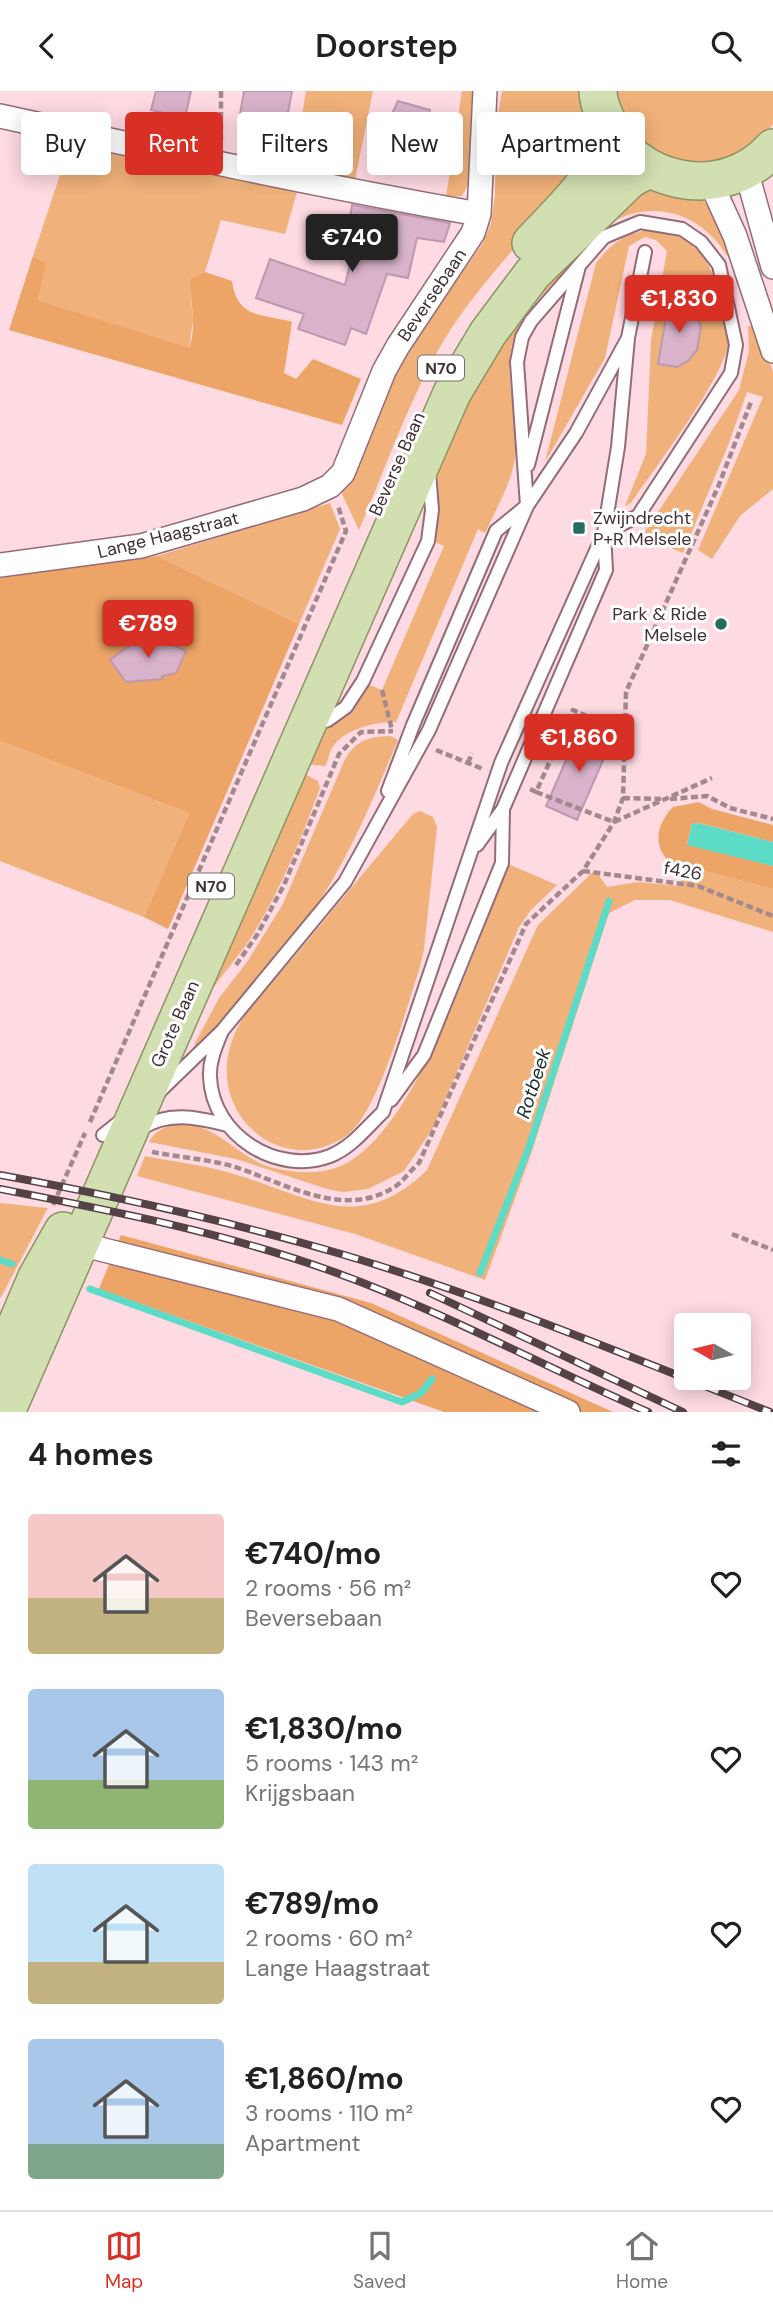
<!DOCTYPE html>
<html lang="en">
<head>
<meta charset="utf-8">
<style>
	:root { --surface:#fff; --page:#f6f6f6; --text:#202124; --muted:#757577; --line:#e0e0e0; --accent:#d93025 }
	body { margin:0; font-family:"DM Sans",sans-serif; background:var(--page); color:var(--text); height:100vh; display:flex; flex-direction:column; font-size:26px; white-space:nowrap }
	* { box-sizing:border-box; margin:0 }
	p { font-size:23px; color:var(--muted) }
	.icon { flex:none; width:38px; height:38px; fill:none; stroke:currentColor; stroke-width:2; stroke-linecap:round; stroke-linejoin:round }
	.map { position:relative; height:1321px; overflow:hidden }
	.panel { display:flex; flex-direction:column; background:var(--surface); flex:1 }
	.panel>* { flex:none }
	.top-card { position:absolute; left:21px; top:21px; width:732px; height:63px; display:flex; gap:14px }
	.needle { width:46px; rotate:278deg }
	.fabs { position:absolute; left:674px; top:1222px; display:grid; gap:14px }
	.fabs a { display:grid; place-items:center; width:77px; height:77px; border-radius:7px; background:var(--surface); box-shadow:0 4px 18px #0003; font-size:35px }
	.price { position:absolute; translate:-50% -60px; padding:0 16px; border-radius:7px; background:var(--accent); color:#fff; font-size:23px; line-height:46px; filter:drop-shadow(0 2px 4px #0008) }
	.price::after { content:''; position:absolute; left:50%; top:42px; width:21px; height:16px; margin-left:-10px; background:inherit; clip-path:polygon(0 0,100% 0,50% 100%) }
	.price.on { background:#222; color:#fff }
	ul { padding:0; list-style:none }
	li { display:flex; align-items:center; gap:21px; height:175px; padding:0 28px }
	li span { display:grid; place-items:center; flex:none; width:196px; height:140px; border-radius:7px; color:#555 }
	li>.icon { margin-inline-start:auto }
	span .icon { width:84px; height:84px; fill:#fffc; stroke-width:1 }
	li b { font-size:30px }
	h2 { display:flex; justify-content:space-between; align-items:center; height:84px; padding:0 28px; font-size:30px }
	.pill { padding:0 24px; border-radius:7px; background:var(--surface); box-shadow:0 4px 18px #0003; font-size:24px; line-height:63px }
	.pill.on { background:var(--accent); color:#fff }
	header { display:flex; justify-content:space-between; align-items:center; height:91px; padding:0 28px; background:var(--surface); font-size:32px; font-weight:600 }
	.tabs { display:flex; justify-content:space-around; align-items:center; height:98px; border-top:2px solid var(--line); background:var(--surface); font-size:19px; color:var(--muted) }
	.tabs a { display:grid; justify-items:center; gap:4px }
	.tabs .on { color:var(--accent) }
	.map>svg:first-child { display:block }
	.green { fill:#f1b17a }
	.forest { fill:#eca566 }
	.water { fill:#5cdbc7 }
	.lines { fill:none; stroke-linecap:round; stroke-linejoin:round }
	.stream { stroke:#5cdbc7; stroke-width:7 }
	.building { fill:#d8b3ca; stroke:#bd98af; stroke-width:2 }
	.lane-casing { stroke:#946c77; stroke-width:16 }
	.street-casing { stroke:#946c77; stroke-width:26 }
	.primary-casing { stroke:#8c9463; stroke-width:40 }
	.path { stroke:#a3888e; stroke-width:4.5; stroke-dasharray:7 3.5; stroke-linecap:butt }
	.lane { stroke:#fff; stroke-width:12 }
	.street { stroke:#fff; stroke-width:23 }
	.primary { stroke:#d2dfb0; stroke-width:37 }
	.rail-casing { stroke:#554246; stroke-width:8 }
	.rail { stroke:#fff; stroke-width:5; stroke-dasharray:16; stroke-linecap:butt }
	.poi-dot { fill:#256c61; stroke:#fff; stroke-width:2.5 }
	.labels { text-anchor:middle; stroke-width:6; stroke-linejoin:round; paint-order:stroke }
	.shield { fill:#fff; stroke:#7a6e71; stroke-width:2 }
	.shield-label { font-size:16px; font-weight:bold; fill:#413034 }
	.street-label { font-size:18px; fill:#413034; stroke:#fff }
	.poi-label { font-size:18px; fill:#413034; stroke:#fff; text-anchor:start }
	.water-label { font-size:19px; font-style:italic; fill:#1a302c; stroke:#fff }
</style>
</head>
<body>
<header><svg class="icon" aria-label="back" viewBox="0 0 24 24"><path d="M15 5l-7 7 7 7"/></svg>Doorstep<svg class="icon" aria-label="search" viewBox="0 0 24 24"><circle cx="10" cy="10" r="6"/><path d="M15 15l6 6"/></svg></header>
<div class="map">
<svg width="773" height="1321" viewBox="0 0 773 1321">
	<rect width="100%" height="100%" fill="#fedae3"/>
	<path class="green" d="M 306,0 L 373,0 L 355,89 L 294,74 Z
		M 462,0 L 476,0 L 472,86 L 462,105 L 446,106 Z
		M 502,0 L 582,0 L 588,10 L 595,57 C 579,78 564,101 547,121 C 510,162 473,202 444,249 C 409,308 386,376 359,439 L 341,401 L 350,391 L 388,297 L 432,224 L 483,152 L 491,132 L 495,105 L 496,34 Z
		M 612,0 L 773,0 L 773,33 L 761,49 L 724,72 L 680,74 L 637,51 Z
		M 70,54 L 297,101 L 285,143 L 221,129 L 205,181 L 189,188 L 193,229 L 189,258 L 38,209 L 47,172 L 33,165 Z
		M 647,96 C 703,96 715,113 733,162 L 727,165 C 703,123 652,106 609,133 C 589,145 574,169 558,187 C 543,204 525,219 516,241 C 501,278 517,320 516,358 C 515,386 497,416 485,442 L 478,438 L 396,631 C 374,631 342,638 331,659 C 328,665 329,669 325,675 L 306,673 L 303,665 C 309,647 325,639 339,629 C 352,619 361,607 370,594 L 382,599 L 444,455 L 433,450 L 439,426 L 437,369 L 441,351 L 479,275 L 515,220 L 612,115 L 629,101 Z
		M 659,137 C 690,146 706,163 717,194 C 722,210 729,234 728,252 C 726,284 652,381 631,412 L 625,415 L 646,363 L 651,249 L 667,160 L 656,149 L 645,146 L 629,155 L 605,267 L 545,371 L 596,172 C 616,147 628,142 659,137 Z
		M 748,235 L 757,235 L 773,281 L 773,398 L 740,425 L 712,468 L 698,459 L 763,306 L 747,301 L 729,352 L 683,462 L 642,445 L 739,299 L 749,260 Z
		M 330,412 L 340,438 L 299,533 L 157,465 Z
		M 390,645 L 398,649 C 376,701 354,755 324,803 C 286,861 236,912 192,965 L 195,952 L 219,907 L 247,871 L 283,813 L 345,668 C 357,649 368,646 390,645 Z
		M 0,650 L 189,722 L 144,826 L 0,770 Z
		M 299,680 L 318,690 L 320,697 C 301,748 280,801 250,848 C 237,867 222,884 208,904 Z
		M 420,720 L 433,726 L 437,736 L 424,858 L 420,876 C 407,915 378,1023 346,1045 C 280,1090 204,1020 233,947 C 245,916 273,890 294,866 C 334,818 373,770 413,723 Z
		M 508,773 L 557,794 L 531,819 L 519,836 L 433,1037 L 404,1080 L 368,1098 L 343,1101 L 327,1098 L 236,1068 L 149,1051 C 155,1040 164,1036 175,1034 C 210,1028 233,1061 264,1074 C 284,1081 312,1084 332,1078 C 412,1058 479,845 508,773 Z
		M 691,777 L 773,798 L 773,841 L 670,809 L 635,809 L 609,822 L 530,1066 L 485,1189 L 355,1143 L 137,1085 L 145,1065 C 174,1071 206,1074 234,1083 C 311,1106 359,1145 427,1079 L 538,834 L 595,779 L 607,796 L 638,791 L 680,795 L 684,780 L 690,782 Z
		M 0,1112 L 48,1117 L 0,1208 Z"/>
	<path class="forest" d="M 33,165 L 47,172 L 38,209 L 189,257 C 197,237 191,210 189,188 L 205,181 L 232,190 C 237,227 261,223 292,231 L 284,282 L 296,288 L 313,268 L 361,288 L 342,334 L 9,239 Z
		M 157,465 L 299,533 L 168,838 L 144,826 L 189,722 L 0,650 L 0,487 Z
		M 699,711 L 712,718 L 773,734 L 773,751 L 699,732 L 692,733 L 687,753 L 773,775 L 773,798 L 692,777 L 690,782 C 656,771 648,742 673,716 Z
		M 121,1144 L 371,1212 L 613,1321 L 444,1321 L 99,1198 Z"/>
	<path class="water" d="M 698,732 L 773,751 L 773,775 L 687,754 L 692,733 Z"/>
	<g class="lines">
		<path class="stream" d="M 0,1169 L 12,1173
			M 480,1182 L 529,1056 L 609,810
			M 90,1198 L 402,1311 L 421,1302 L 432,1288"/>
	</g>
	<path class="building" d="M 156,0 L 191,0 L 185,27 L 151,19 Z
		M 244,0 L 292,0 L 285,38 L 261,34 L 260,39 L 238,35 Z
		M 398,10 L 430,19 L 425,42 L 432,44 L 429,62 L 403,57 L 398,65 L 377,55 Z
		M 352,114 L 450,132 L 444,151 L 417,147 L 408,187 L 387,183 L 366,243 L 351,237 L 345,254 L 298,238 L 304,223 L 256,207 L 270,168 L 345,194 L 359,136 L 349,134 Z
		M 669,209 L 688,213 L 697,224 L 701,236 L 697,259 L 688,270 L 677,276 L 658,273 Z
		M 158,547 L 186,560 L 176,582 L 162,585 L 162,588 L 126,591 L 110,569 L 136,550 Z
		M 580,637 L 611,651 L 577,729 L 546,715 Z"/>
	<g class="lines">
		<defs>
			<path id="lane" d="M 528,374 L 579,175
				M 316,633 L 328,629 L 346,616 L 363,590 L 428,450 L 432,419 L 429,381
				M 388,700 L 413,634 L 496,440 L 524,417
				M 477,754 L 503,718 L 606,479 L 604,442 L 618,356 L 628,247 L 645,161
				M 222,940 C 216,955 209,970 210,986 C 212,1044 277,1085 330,1065 C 352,1056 366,1037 383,1021 L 501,672 L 604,442 L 638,425 L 731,282 L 736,254 L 719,174 L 701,151 L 682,138 L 640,131 L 604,146 L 531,230 L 522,246 L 517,271 L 527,415
				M 159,1001 L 222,940 L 345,791 L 429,639 L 527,415 L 576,342 L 628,247
				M 391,1009 L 424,964 L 502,772 L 503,718
				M 140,1038 C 168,1020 196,1026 227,1034
				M 103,1044 L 122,1029"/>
			<path id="street" d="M 0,25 C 159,60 319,95 479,123
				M 746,79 L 773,176
				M 710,90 L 735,145 L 773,260
				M 0,474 L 141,455 L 303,408 L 330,395 L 343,382 L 384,280 L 398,255 L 473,142 L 479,123 L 485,0
				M 96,1157 L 338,1218 L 568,1321"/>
			<path id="primary" d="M 598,0 C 598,9 601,17 605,26 C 630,94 724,113 773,57
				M 531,152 C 565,115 597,90 610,40
				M 0,1272 L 37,1186 L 63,1140
				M 6,1321 L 452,302 L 488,242 L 533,182 L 630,88 L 649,78"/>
		</defs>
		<use href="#lane" class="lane-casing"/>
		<use href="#street" class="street-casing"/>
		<use href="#primary" class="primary-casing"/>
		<path class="path" d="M 221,0 L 221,52
			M 382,599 L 392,639
			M 436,659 L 483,678
			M 468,672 L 472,662
			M 530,698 L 536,701 L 573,619 L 625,642
			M 536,701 L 614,731 L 712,687
			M 623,707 L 661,708
			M 670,708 L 707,705 L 730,717 L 773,728
			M 583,780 L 698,795 L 773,825
			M 236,874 L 257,844 L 284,794 L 339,663 L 361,641 L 393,640
			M 90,1031 L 346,440 L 338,415
			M 152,1061 C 178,1066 206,1068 232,1075 C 283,1091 344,1130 396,1095 C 404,1089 411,1079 419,1072 L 526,833 L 583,780 L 614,731 L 623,707 L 626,601 L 718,396 L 751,311
			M 53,1114 L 85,1042
			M 732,1143 L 773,1159"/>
		<use href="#lane" class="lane"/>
		<use href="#street" class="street"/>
		<use href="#primary" class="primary"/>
		<defs>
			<path id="rail" d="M 0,1084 C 115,1105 229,1130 341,1163 C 487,1206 628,1265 770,1321
				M 0,1098 C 113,1120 226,1142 334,1181 C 442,1220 543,1275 648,1321
				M 430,1202 L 683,1321"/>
		</defs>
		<use href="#rail" class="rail-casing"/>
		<use href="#rail" class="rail"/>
	</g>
	<g class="poi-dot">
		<rect x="572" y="430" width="14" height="14" rx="3.5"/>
		<circle cx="721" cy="533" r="7"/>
	</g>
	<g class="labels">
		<g class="shield">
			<rect x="418" y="264.5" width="46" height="25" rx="5"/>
			<rect x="188" y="782.5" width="46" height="25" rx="5"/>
		</g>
		<g class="shield-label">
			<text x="441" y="283">N70</text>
			<text x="211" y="801">N70</text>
		</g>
		<g class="street-label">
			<text transform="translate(432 204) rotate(-56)" y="6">Beversebaan</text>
			<text transform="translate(397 373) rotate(-66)" y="6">Beverse Baan</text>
			<text transform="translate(168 444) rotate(-14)" y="6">Lange Haagstraat</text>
			<text transform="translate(683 780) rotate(10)" y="6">f426</text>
			<text transform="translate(175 933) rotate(-66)" y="6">Grote Baan</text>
		</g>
		<g class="poi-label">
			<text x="593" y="433">Zwijndrecht<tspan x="593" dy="21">P+R Melsele</tspan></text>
			<text x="707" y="529" text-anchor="end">Park &amp; Ride<tspan x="707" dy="21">Melsele</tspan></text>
		</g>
		<g class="water-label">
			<text transform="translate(533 992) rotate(-72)" y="7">Rotbeek</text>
		</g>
	</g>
</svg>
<div class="fabs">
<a><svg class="needle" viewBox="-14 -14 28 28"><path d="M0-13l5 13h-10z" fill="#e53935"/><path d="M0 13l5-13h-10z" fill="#757577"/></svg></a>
</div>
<b class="price on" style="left:352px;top:183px">€740</b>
<b class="price" style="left:679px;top:244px">€1,830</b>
<b class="price" style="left:148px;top:569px">€789</b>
<b class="price" style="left:579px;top:683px">€1,860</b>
<div class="top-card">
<a class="pill">Buy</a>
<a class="pill on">Rent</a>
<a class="pill">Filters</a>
<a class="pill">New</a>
<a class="pill">Apartment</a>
</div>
</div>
<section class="panel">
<h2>4 homes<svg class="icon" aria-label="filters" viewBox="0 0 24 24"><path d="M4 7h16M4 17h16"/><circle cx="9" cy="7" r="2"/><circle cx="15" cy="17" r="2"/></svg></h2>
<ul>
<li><span style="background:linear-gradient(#f6c9c9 60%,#c2b280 0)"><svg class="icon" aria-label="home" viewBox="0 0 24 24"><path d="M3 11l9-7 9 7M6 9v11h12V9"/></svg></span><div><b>€740/mo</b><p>2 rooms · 56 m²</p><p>Beversebaan</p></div><svg class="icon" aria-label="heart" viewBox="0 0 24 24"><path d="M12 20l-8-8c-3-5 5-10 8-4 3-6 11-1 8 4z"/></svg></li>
<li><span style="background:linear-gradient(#a9c7e8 65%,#8fb573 0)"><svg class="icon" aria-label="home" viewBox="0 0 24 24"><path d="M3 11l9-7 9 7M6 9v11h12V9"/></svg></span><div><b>€1,830/mo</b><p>5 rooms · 143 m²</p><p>Krijgsbaan</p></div><svg class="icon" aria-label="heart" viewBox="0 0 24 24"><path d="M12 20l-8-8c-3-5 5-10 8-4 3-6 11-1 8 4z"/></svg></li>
<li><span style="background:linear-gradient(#bfe0f5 70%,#c2b280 0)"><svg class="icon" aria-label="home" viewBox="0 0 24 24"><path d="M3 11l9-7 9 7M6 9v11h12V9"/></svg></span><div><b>€789/mo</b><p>2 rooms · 60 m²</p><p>Lange Haagstraat</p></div><svg class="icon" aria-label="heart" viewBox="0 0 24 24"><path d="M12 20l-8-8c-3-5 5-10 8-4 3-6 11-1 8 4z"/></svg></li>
<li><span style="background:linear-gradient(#a9c7e8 75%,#7fa58c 0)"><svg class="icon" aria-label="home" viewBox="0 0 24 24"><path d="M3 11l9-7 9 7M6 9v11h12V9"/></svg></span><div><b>€1,860/mo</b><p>3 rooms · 110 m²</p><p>Apartment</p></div><svg class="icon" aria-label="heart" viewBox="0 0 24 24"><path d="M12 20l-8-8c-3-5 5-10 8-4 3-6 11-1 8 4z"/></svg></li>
</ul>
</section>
<nav class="tabs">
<a class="on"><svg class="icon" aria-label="map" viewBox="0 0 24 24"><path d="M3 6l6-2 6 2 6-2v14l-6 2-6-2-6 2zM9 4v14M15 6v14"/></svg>Map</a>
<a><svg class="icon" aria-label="saved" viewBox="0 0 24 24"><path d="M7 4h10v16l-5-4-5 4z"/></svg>Saved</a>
<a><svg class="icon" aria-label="home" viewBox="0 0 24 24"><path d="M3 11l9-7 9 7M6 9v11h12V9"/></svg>Home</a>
</nav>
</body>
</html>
